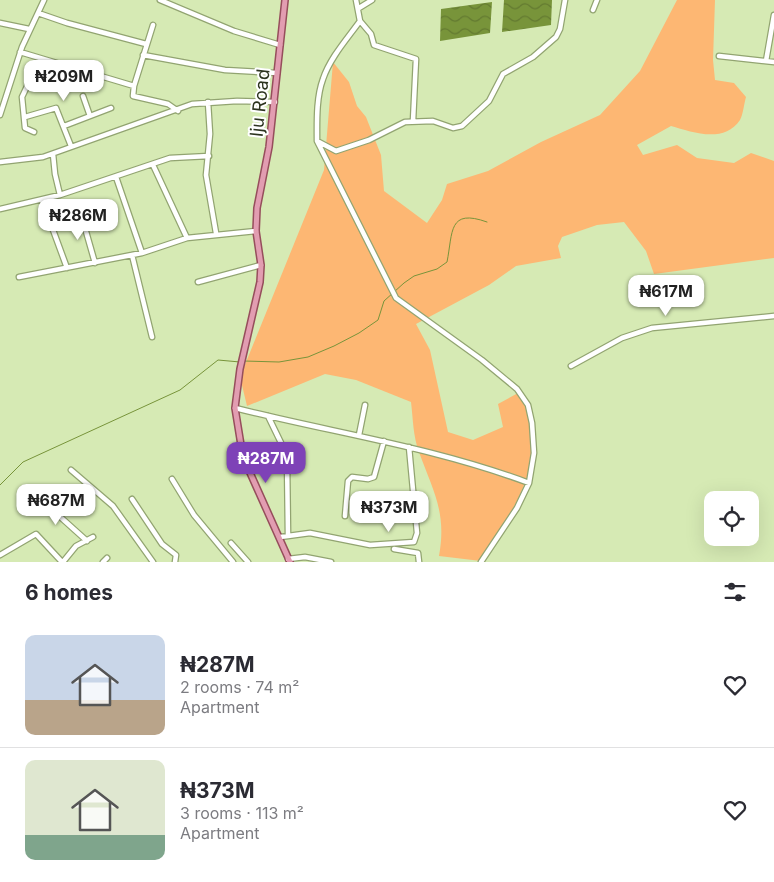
<!DOCTYPE html>
<html lang="en">
<head>
<meta charset="utf-8">
<style>
	:root { --surface:#fff; --page:#f2f2f3; --text:#2b2b33; --muted:#7c7c81; --line:#e1e1e2; --accent:#7e42b7 }
	body { margin:0; font-family:Inter,sans-serif; background:var(--page); color:var(--text); height:100vh; display:flex; flex-direction:column; font-size:19px; white-space:nowrap }
	* { box-sizing:border-box; margin:0 }
	p { font-size:16px; color:var(--muted) }
	.icon { flex:none; width:28px; height:28px; fill:none; stroke:currentColor; stroke-width:2; stroke-linecap:round; stroke-linejoin:round }
	.map { position:relative; height:562px; overflow:hidden }
	.drawer { display:flex; flex-direction:column; background:var(--surface); flex:1 }
	.drawer>* { flex:none }
	.buttons { position:absolute; left:704px; top:491px; display:grid; gap:10px }
	.buttons a { display:grid; place-items:center; width:55px; height:55px; border-radius:10px; background:var(--surface); box-shadow:0 5px 20px #0002; font-size:25px }
	.price { position:absolute; translate:-50% -42px; padding:0 11px; border-radius:10px; background:#fff; color:#222; font-size:16px; line-height:32px; filter:drop-shadow(0 1px 2px #0008) }
	.price::after { content:''; position:absolute; left:50%; top:30px; width:15px; height:11px; margin-left:-8px; background:inherit; clip-path:polygon(0 0,100% 0,50% 100%) }
	.price.current { background:var(--accent); color:#fff }
	ul { padding:0; list-style:none }
	li { display:flex; align-items:center; gap:15px; height:125px; padding:0 25px }
	li+li { border-top:1px solid var(--line) }
	li span { display:grid; place-items:center; flex:none; width:140px; height:100px; border-radius:10px; color:#555 }
	li>.icon { margin-inline-start:auto }
	span .icon { width:60px; height:60px; fill:#fffc; stroke-width:1 }
	li b { font-size:21px }
	h2 { display:flex; justify-content:space-between; align-items:center; height:60px; padding:0 25px; font-size:21px }
	.map>svg:first-child { display:block }
	.grass { fill:#fdb773 }
	.water { fill:url(#water-waves) }
	.lines { fill:none; stroke-linecap:round; stroke-linejoin:round }
	.stream { stroke:#78943a; stroke-width:1 }
	.minor-casing { stroke:#92a471; stroke-width:7 }
	.major-casing { stroke:#964e5c; stroke-width:8 }
	.minor { stroke:#fff; stroke-width:4.5 }
	.major { stroke:#e29db1; stroke-width:5 }
	.labels { text-anchor:middle; stroke-width:4; stroke-linejoin:round; paint-order:stroke }
	.street-label { font-size:18px; fill:#2c341f; stroke:#fff }
</style>
</head>
<body>
<div class="map">
<svg width="774" height="562" viewBox="0 0 774 562">
	<defs>
		<pattern id="water-waves" width="16" height="10" patternUnits="userSpaceOnUse" patternTransform="scale(1.25)"><rect width="16" height="10" fill="#78943a"/><path d="M0 5q4-4 8 0t8 0" fill="none" stroke="#637a30"/></pattern>
	</defs>
	<rect width="100%" height="100%" fill="#d6eab4"/>
	<path class="grass" d="M 677,0 L 715,0 L 713,60 L 715,80 L 734,83 L 746,97 C 744,104 743,115 740,120 C 724,144 692,132 671,126 L 637,145 L 643,155 L 677,145 L 697,158 L 734,163 L 751,153 L 774,161 L 774,258 L 654,274 L 646,251 L 624,222 L 597,225 L 562,237 L 558,246 L 561,258 L 516,266 L 489,285 L 416,324 L 430,350 L 448,432 L 473,440 L 503,427 L 498,404 L 518,393 C 556,454 513,510 481,561 L 439,556 C 447,512 433,491 419,452 C 413,437 413,418 411,402 L 356,380 L 325,374 L 247,406 L 240,377 L 324,170 L 333,62 L 349,82 L 357,106 L 366,117 L 381,155 L 384,191 L 427,223 L 442,200 L 447,184 L 488,171 L 541,142 L 600,115 L 640,71 Z"/>
	<path class="water" d="M 504,0 L 552,0 L 551,25 L 502,32 Z
		M 492,2 L 490,33 L 440,41 L 441,9 Z"/>
	<g class="lines">
		<path class="stream" d="M 244,361 L 279,362 L 308,357 L 334,346 L 359,333 L 378,320 L 384,301 L 404,283 L 414,276 L 437,269 L 447,262 C 453,232 448,208 487,222
			M 0,485 L 23,462 L 180,390 L 218,360 L 240,362"/>
		<defs>
			<path id="minor" d="M 160,0 L 234,31 L 280,45
				M 356,0 L 360,21 L 371,34 L 374,45 L 416,59 L 413,121
				M 359,8 L 372,0
				M 593,10 L 597,0
				M 38,13 L 67,23 L 146,44
				M 360,21 C 347,39 330,58 323,79 C 316,98 317,122 317,141 L 396,298 L 482,360 L 517,389 L 528,405 L 532,423 L 534,453 L 529,483 L 517,508 L 481,562
				M 0,23 L 29,29
				M 153,25 L 134,86 L 133,96 L 168,104 L 178,111
				M 20,52 L 134,86
				M 143,55 L 225,70 L 277,73
				M 719,56 L 774,62
				M 766,61 L 774,15
				M 30,80 L 22,97 L 25,128 L 34,132
				M 83,96 L 90,116
				M 208,102 L 210,134 L 206,175 L 216,233
				M 0,115 L 22,47 L 44,0
				M 25,117 L 56,108 L 71,146
				M 64,126 L 111,108
				M 319,142 L 336,151 L 369,140 L 405,122 L 433,121 L 453,128 L 462,126 L 489,101 L 503,74 L 533,57 L 556,37 L 560,29 L 565,0
				M 53,154 L 55,174 L 60,195
				M 0,162 L 43,157 L 192,104 L 237,101 L 275,102
				M 153,165 L 187,238
				M 116,177 L 142,253
				M 42,200 L 67,268
				M 0,209 L 60,195 L 170,158 L 209,156
				M 81,214 L 95,263
				M 132,255 L 152,337
				M 19,277 L 142,253 L 187,238 L 256,231
				M 198,282 L 261,265
				M 571,366 L 622,338 L 652,328 L 774,316
				M 235,408 C 334,433 433,447 529,483
				M 268,416 L 284,449 L 287,460 L 288,536 L 280,537
				M 359,435 L 365,405
				M 71,470 L 113,506 L 153,562
				M 172,479 L 194,515 L 233,562
				M 40,495 L 57,514 L 87,541
				M 132,499 L 162,544 L 176,555 L 175,562
				M 345,516 L 348,481 L 352,477 L 368,479 L 374,477 L 384,441
				M 288,536 L 310,533 L 370,545 L 414,542 L 417,533 L 409,447
				M 231,543 L 248,562
				M 394,549 L 418,553 L 419,562
				M 0,555 L 36,534 L 62,562
				M 288,559 L 305,557 L 331,562
				M 63,562 L 76,546 L 93,537
				M 103,562 L 107,558"/>
			<path id="major" d="M 285,0 L 269,147 L 257,208 L 256,231 L 261,265 L 260,282 L 240,369 L 235,408 L 241,445 L 247,466 L 290,562"/>
		</defs>
		<use href="#minor" class="minor-casing"/>
		<use href="#major" class="major-casing"/>
		<use href="#minor" class="minor"/>
		<use href="#major" class="major"/>
	</g>
	<g class="labels">
		<g class="street-label">
			<text transform="translate(260 103) rotate(-84)" y="6">Iju Road</text>
		</g>
	</g>
</svg>
<div class="buttons">
<a><svg class="icon" aria-label="locate" viewBox="0 0 24 24"><circle cx="12" cy="12" r="6"/><path d="M12 2v4M12 18v4M2 12h4M18 12h4"/></svg></a>
</div>
<b class="price" style="left:64px;top:102px">₦209M</b>
<b class="price" style="left:78px;top:241px">₦286M</b>
<b class="price" style="left:666px;top:317px">₦617M</b>
<b class="price current" style="left:266px;top:484px">₦287M</b>
<b class="price" style="left:56px;top:526px">₦687M</b>
<b class="price" style="left:389px;top:533px">₦373M</b>
</div>
<section class="drawer">
<h2>6 homes<svg class="icon" aria-label="filters" viewBox="0 0 24 24"><path d="M4 7h16M4 17h16"/><circle cx="9" cy="7" r="2"/><circle cx="15" cy="17" r="2"/></svg></h2>
<ul>
<li><span style="background:linear-gradient(#c9d6e8 65%,#b9a48a 0)"><svg class="icon" aria-label="home" viewBox="0 0 24 24"><path d="M3 11l9-7 9 7M6 9v11h12V9"/></svg></span><div><b>₦287M</b><p>2 rooms · 74 m²</p><p>Apartment</p></div><svg class="icon" aria-label="heart" viewBox="0 0 24 24"><path d="M12 20l-8-8c-3-5 5-10 8-4 3-6 11-1 8 4z"/></svg></li>
<li><span style="background:linear-gradient(#dfe7d0 75%,#7fa58c 0)"><svg class="icon" aria-label="home" viewBox="0 0 24 24"><path d="M3 11l9-7 9 7M6 9v11h12V9"/></svg></span><div><b>₦373M</b><p>3 rooms · 113 m²</p><p>Apartment</p></div><svg class="icon" aria-label="heart" viewBox="0 0 24 24"><path d="M12 20l-8-8c-3-5 5-10 8-4 3-6 11-1 8 4z"/></svg></li>
</ul>
</section>
</body>
</html>
